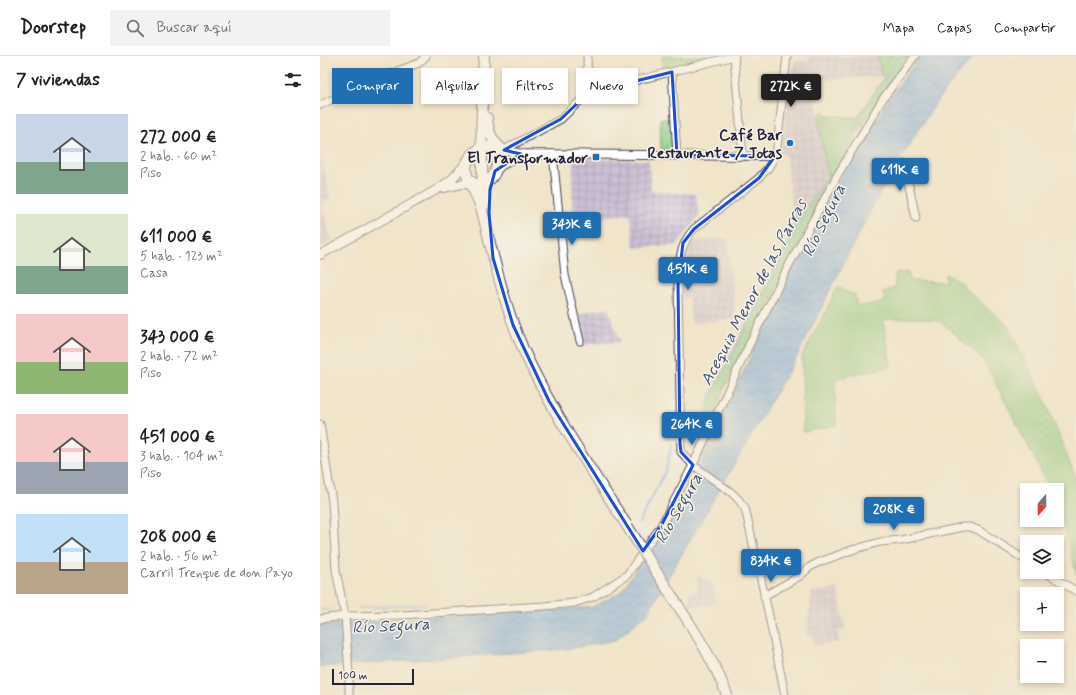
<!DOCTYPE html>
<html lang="es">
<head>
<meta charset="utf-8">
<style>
	:root { --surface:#fff; --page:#f2f2f2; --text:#202124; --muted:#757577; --line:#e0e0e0; --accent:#1f6fb2 }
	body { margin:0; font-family:Mynerve,sans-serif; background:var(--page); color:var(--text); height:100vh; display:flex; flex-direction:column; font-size:15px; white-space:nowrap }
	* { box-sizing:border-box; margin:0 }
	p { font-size:13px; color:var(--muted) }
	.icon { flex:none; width:22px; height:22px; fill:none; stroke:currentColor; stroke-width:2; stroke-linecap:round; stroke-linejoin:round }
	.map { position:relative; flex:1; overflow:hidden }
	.drawer { display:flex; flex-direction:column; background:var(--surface); width:320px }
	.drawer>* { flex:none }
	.top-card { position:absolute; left:12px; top:12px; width:380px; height:36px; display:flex; gap:8px }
	.needle { width:26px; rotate:200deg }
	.fabs { position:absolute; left:700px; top:427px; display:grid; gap:8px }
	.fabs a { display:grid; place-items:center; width:44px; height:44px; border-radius:0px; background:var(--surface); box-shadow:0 2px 6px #0003; font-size:20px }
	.scale { position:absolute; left:12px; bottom:10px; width:82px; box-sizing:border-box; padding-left:4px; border:2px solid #22223b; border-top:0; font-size:11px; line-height:14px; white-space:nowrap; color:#22223b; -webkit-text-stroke:3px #f7f3e8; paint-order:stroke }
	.price { position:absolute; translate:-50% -34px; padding:0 9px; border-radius:4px; background:var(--accent); color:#fff; font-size:13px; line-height:26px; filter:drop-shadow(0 1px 2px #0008) }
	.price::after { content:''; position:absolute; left:50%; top:24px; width:12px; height:9px; margin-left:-6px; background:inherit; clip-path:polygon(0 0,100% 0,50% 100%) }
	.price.active { background:#222; color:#fff }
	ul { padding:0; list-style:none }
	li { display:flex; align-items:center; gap:12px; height:100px; padding:0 16px }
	li span { display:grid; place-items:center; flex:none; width:112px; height:80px; border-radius:0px; color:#555 }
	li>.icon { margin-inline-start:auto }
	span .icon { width:48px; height:48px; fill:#fffc; stroke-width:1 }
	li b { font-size:17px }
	h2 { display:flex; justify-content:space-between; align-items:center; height:48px; padding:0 16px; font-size:17px }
	.tag { padding:0 14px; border-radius:0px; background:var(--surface); box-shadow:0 2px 6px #0003; font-size:14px; line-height:36px }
	.tag.active { background:var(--accent); color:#fff }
	header { display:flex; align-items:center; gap:24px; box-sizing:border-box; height:56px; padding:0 20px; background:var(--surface); border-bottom:1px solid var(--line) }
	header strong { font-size:19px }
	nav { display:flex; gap:22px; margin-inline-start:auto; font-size:14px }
	.search { width:280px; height:36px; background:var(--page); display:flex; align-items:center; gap:10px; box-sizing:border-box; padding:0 14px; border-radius:0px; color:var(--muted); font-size:15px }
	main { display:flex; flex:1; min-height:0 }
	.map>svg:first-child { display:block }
	.industrial { fill:url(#industrial-grid) }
	.grass { fill:url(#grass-dots); stroke:#587860 }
	.water { fill:url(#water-waves); stroke:#4d668f }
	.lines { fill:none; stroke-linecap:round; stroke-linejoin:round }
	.stream { stroke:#78aae3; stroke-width:1.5 }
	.minor-casing { stroke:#413f50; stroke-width:9 }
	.major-casing { stroke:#413f50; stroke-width:10 }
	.highway-casing { stroke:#413f50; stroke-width:12 }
	.minor { stroke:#fff; stroke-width:7 }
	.major { stroke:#fff; stroke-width:8 }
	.highway { stroke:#fff; stroke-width:10 }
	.highway-bridge-casing { stroke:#413f50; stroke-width:12; stroke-linecap:butt }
	.highway-bridge { stroke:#fff; stroke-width:10 }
	.marked { fill:none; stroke:#1d4ed8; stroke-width:3; stroke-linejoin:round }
	.poi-dot { fill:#1f6fb2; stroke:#f7f3e8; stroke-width:1.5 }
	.labels { text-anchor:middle; stroke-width:3; stroke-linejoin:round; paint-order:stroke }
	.poi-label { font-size:16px; font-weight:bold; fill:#22223b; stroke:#f7f3e8; text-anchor:end }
	.water-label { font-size:17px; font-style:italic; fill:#405276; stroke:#f7f3e8 }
</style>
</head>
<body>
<header>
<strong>Doorstep</strong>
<div class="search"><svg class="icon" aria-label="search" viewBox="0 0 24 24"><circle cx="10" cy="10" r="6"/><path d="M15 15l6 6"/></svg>Buscar aquí</div>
<nav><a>Mapa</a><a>Capas</a><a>Compartir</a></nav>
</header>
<main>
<section class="drawer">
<h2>7 viviendas<svg class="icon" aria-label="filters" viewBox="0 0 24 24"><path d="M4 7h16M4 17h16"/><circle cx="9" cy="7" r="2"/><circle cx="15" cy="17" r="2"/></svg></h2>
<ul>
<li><span style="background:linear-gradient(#c9d6e8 60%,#7fa58c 0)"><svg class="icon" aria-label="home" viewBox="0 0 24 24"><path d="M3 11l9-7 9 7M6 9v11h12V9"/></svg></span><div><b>272 000 €</b><p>2 hab. · 60 m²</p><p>Piso</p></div></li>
<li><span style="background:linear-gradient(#dfe7d0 65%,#7fa58c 0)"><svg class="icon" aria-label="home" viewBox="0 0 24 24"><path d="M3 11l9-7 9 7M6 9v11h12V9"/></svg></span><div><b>611 000 €</b><p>5 hab. · 123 m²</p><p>Casa</p></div></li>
<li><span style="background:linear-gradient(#f6c9c9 60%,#8fb573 0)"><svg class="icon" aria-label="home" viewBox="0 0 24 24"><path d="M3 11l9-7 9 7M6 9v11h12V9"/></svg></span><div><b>343 000 €</b><p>2 hab. · 72 m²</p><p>Piso</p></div></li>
<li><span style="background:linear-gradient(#f6c9c9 60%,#9aa5b1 0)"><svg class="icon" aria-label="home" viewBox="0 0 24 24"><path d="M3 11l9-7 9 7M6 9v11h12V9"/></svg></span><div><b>451 000 €</b><p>3 hab. · 104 m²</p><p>Piso</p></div></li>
<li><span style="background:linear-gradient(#bfe0f5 60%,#b9a48a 0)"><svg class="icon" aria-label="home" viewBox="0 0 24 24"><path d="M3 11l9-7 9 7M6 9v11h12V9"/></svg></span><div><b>208 000 €</b><p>2 hab. · 56 m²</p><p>Carril Trenque de don Payo</p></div></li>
</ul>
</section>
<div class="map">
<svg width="756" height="639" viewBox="0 0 756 639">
	<defs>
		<pattern id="industrial-grid" width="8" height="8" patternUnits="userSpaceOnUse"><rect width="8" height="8" fill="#ccbfd4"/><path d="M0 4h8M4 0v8" fill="none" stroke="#afa4b7"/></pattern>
		<pattern id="grass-dots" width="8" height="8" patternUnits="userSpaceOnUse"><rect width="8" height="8" fill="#8ece85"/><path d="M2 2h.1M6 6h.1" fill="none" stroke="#7ab174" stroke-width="1.8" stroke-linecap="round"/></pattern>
		<pattern id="water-waves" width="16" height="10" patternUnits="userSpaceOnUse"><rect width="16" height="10" fill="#78aae3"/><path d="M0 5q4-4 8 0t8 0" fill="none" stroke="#628ab9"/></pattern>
	</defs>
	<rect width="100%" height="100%" fill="#f7f3e8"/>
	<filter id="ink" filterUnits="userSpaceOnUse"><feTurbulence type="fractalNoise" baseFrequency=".025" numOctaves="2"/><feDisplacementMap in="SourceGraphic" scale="8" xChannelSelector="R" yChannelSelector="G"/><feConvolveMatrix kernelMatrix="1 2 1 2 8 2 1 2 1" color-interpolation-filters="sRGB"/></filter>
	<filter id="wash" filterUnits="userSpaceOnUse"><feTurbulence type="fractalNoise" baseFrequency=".012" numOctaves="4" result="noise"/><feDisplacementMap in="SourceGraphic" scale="16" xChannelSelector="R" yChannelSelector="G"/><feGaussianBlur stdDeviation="0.9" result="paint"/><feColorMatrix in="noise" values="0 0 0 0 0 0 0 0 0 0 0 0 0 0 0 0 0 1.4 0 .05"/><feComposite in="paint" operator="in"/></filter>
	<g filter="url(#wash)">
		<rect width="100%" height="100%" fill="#f0e4c9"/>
		<path class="industrial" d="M 489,0 L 558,0 L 561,20 L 493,25 L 508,122 L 474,168 L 466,100 L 460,97 L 474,5 L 489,5 Z
			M 0,97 L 11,144 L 1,148 L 12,184 L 0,191 Z
			M 253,102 L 329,104 L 331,135 L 376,138 L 379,160 L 357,189 L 314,192 L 310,158 L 252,164 Z
			M 408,182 L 415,263 L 372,267 L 368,242 L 363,242 L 365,193 L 369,185 Z
			M 288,252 L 300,286 L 259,289 L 251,262 L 264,256 Z
			M 377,519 L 391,527 L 395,535 L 395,548 L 380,550 L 369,548 L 370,538 L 377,535 Z
			M 518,532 L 525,574 L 517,575 L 520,586 L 494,589 L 492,579 L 486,579 L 492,536 Z"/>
		<path class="grass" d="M 342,0 L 387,0 L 387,4 L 351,13 L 342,12 Z
			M 558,0 L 590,0 L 540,72 L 512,122 L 455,237 L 407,326 L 387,376 C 385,357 386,349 394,332 L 474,175 L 474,168 L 508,122 L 498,60 L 501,61 L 501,56 L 505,56 L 507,60 L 538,61 L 564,21 L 561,20 Z
			M 340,63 L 353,63 L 355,94 L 341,93 Z
			M 585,216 L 588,216 L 590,225 L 625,226 L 625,218 L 643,227 L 644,232 L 687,269 L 725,344 L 756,423 L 756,518 L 744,469 L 737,450 L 737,434 L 731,434 L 663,303 L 620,265 L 594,262 L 563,264 L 571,310 L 515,323 L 516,369 L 483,376 L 482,301 L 518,231 L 522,232 L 524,235 L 535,239 L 537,250 L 557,248 L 566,245 L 562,236 L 571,233 L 575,230 L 575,218 Z"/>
		<path class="water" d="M 600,0 L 654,0 L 620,41 L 578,105 L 548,159 L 476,302 L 327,558 L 295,584 L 248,593 L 0,611 L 0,569 L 273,551 L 301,536 L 370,430 L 461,235 L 508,142 L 569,43 Z"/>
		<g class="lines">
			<path class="stream" d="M 516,100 L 559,30 L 581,0
				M 364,383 L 387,359 L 389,346 L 478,173 L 498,137
				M 319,467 L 346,414 L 352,387
				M 38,552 L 106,548
				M 0,554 L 12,554"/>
		</g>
	</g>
	<g filter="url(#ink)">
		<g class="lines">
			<defs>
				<path id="minor" d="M 267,0 L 268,37
					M 414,0 L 423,100
					M 352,16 L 357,99
					M 0,49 L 64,20 L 99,7 L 106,0
					M 184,94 L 241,63 L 268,37 L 298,29 L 415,0
					M 233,98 L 245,219 L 260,285
					M 584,107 L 596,162
					M 0,368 L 12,446 L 16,514 L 25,560 L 29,618 L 29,639
					M 725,516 L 756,535
					M 444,540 L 480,520 L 490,511 L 497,507 L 532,494 L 560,486 L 581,484 L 643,471 L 650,471 L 658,474 L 707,505
					M 0,563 L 25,560 L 82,559 L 224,550 L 254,547 L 273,541 L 307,519 L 341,470 L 373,409 L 430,287 L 469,209 L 517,120 L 562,44 L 595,0
					M 465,639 L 448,555 L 425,452 L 418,443 L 412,437 L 373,409 L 361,396 L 358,228 C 359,207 359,189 374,173 L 439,122 L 448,112 L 455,100 L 457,91 L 467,0"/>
				<path id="major" d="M 178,93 L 203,98 L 455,100
					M 175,115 L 182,109 L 203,98
					M 123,132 L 141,128 L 155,128
					M 0,199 L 118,133 L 132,123 L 147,106"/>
				<path id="highway" d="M 164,0 C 162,50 159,99 165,149
					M 167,62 C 168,76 172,87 184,94
					M 147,120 L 149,124 L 156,128 C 175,129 184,105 171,91 L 164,90 C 128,110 156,129 162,155 C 175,207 186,259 210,308 C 241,371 282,430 320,490
					M 339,520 C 363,558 391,596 407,639"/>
			</defs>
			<use href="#minor" class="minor-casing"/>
			<use href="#major" class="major-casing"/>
			<use href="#highway" class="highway-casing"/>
			<use href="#minor" class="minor"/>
			<use href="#major" class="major"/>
			<use href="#highway" class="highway"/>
			<defs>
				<path id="highway-bridge" d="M 320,490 L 339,520"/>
			</defs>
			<use href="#highway-bridge" class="highway-bridge-casing"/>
			<use href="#highway-bridge" class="highway-bridge"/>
		</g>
	</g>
	<path d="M0 0H756V639H0ZM 352,16 L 357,99 L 455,100 L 439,122 L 374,173 L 363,187 L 358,228 L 360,388 L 361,396 L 373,409 L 341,470 L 323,495 L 229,345 L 193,269 L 173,202 L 169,157 L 170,134 L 175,115 L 201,98 L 184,94 L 241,63 L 268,37 Z" fill="#f0e4c9" fill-opacity=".55" fill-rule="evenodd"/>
	<path class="marked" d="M 352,16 L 357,99 L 455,100 L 439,122 L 374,173 L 363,187 L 358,228 L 360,388 L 361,396 L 373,409 L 341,470 L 323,495 L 229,345 L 193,269 L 173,202 L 169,157 L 170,134 L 175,115 L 201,98 L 184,94 L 241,63 L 268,37 Z"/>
	<g class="poi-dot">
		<circle cx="470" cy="87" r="4"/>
		<rect x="272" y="97" width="8" height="8" rx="2"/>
	</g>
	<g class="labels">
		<g class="poi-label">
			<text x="462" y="84">Café Bar<tspan x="462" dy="18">Restaurante 7 Jotas</tspan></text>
			<text x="268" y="107">El Transformador</text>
		</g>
		<g class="water-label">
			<text transform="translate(503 164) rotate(-64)" y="6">Río Segura</text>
			<text transform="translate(433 236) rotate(-62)" y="6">Acequia Menor de las Parras</text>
			<text transform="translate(358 452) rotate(-60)" y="6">Río Segura</text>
			<text transform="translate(71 569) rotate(-3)" y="6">Río Segura</text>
		</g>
	</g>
</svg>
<div class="fabs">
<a><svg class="needle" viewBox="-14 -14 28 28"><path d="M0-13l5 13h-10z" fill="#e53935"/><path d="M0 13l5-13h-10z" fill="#757577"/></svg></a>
<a><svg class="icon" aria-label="layers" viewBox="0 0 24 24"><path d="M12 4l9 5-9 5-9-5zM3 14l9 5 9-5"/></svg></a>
<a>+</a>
<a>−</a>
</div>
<div class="scale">100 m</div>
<b class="price active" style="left:471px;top:52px">272K €</b>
<b class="price" style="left:580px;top:136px">611K €</b>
<b class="price" style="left:252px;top:190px">343K €</b>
<b class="price" style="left:368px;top:235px">451K €</b>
<b class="price" style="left:372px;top:390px">264K €</b>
<b class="price" style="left:574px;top:475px">208K €</b>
<b class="price" style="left:451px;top:527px">834K €</b>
<div class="top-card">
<a class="tag active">Comprar</a>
<a class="tag">Alquilar</a>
<a class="tag">Filtros</a>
<a class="tag">Nuevo</a>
</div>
</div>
</main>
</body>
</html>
